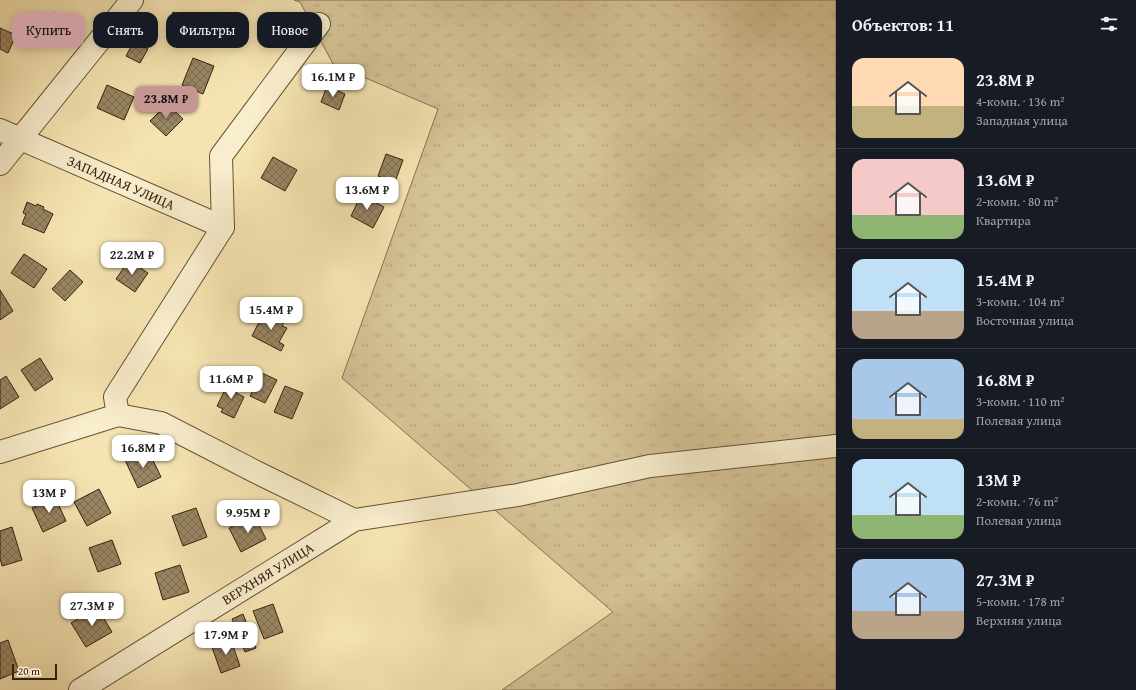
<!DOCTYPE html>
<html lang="ru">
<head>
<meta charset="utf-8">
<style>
	:root { --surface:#171b24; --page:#242831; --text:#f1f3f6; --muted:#9ea1a6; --line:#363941; --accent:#c59692 }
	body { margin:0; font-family:"Gentium Book Plus",serif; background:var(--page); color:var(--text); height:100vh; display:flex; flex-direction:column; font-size:15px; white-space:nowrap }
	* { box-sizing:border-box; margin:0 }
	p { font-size:13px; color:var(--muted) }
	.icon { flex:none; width:22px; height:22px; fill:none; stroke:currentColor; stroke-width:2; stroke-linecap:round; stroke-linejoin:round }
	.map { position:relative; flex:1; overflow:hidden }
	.details { display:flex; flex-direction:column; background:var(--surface); width:300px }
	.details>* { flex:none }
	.top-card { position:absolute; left:12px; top:12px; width:380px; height:36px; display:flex; gap:8px }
	.scale { position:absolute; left:12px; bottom:10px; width:45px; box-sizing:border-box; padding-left:4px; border:2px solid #362110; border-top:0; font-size:11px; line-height:14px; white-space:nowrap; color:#362110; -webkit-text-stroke:3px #f8edcc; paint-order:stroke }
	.price { position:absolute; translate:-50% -34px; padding:0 9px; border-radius:8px; background:#fff; color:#222; font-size:13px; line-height:26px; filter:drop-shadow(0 1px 2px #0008) }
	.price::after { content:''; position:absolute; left:50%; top:24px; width:12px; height:9px; margin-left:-6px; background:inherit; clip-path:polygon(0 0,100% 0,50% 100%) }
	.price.on { background:var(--accent); color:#111 }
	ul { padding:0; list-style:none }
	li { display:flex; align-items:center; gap:12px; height:100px; padding:0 16px }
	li+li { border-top:1px solid var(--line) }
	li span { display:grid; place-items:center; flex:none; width:112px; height:80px; border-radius:12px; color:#555 }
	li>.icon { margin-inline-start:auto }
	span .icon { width:48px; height:48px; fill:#fffc; stroke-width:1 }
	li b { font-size:17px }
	h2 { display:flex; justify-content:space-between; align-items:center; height:48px; padding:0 16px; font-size:17px }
	.chip { padding:0 14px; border-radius:12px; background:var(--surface); box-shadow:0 2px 10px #0003; font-size:14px; line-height:36px }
	.chip.on { background:var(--accent); color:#111 }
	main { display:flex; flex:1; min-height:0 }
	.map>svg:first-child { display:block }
	.grass { fill:url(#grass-tufts); stroke:#867253 }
	.building { fill:url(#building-cross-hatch); stroke:#362110 }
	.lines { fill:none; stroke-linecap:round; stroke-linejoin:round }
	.minor-casing { stroke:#665238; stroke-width:24 }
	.minor { stroke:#f8edcc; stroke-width:22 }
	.labels { text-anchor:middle; stroke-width:3.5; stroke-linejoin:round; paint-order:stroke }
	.street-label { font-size:14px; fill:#362110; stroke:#f8edcc }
</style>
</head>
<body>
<main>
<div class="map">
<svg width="836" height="690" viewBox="0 0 836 690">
	<defs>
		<pattern id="grass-tufts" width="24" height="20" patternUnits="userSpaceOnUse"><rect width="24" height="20" fill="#d5c396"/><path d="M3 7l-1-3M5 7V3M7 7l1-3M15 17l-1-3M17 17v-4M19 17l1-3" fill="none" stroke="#b7a780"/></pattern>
		<pattern id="building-cross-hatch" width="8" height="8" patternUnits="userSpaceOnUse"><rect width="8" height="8" fill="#998664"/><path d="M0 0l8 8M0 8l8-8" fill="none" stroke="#7e6d51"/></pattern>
	</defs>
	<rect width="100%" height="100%" fill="#f5e4b1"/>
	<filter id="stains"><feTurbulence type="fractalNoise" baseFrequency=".005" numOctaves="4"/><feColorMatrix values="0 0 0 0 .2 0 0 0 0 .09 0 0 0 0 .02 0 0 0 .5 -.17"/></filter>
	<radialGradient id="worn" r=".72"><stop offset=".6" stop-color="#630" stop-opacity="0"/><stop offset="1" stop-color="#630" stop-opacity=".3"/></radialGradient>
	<path class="grass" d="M 294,0 L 836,0 L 836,690 L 502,690 L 613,612 L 342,378 L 438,109 L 333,64 L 300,2 Z"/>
	<path class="building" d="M 55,12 L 76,21 L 67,40 L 46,31 Z
		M 173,12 L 201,22 L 194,41 L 166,31 Z
		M 0,28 L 16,35 L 8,53 L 0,49 Z
		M 134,41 L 148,49 L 140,63 L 126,56 Z
		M 193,58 L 214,66 L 203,94 L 182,85 Z
		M 107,85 L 134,97 L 124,120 L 97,108 Z
		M 327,86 L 345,94 L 339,110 L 321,102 Z
		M 167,104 L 183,119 L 166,136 L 150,121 Z
		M 386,154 L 403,160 L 395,182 L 378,176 Z
		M 273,157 L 297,170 L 285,191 L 261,178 Z
		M 361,195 L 384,207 L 373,228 L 351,216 Z
		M 27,202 L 36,206 L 37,204 L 44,207 L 43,209 L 53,214 L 44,233 L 22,224 L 26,214 L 23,213 Z
		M 24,254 L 47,269 L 34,288 L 11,273 Z
		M 129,260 L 148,273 L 135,292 L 116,279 Z
		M 70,270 L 83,282 L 65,301 L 52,289 Z
		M 0,290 L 13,311 L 0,320 Z
		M 277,314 L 287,318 L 282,326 L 287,328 L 279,342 L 284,345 L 281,351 L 252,336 L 262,316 L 273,322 Z
		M 40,358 L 53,379 L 35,391 L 21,370 Z
		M 262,373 L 277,380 L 265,403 L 250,396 Z
		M 6,376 L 19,397 L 0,409 L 0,380 Z
		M 230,380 L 240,385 L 236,393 L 244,397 L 234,418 L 221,412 L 223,409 L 217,406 Z
		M 285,386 L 303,393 L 292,419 L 274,412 Z
		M 148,450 L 161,477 L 138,488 L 125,460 Z
		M 99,489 L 111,513 L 87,526 L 74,502 Z
		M 55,497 L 66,521 L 43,532 L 32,508 Z
		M 196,508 L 207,537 L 183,546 L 172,516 Z
		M 254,515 L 266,539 L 241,552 L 229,528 Z
		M 12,527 L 22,560 L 2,566 L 0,558 L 0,531 Z
		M 112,540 L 121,564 L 98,572 L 89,548 Z
		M 180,565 L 189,592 L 163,600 L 155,573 Z
		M 273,604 L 283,632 L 264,639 L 253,611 Z
		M 97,607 L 112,632 L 86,647 L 71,623 Z
		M 243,614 L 256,648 L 245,652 L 232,619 Z
		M 8,640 L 19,671 L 0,679 L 0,643 Z
		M 231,640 L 240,666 L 221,673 L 212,647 Z"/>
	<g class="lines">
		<defs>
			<g id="minor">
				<path id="s1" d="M 0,130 L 223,227"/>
				<path d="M 0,164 L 132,0"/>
				<path d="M 223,227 L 221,156 L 319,24"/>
				<path d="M 118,415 L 115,397 L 223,227"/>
				<path d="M 0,452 L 118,415 L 161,423 L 256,472 L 354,520"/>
				<path id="s2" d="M 80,690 L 354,520 L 518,495 L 650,466 L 836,446"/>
			</g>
		</defs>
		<use href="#minor" class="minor-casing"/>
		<use href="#minor" class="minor"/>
	</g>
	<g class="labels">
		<g class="street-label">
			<text dy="5" stroke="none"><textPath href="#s1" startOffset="132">ЗАПАДНАЯ УЛИЦА</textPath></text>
			<text dy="5" stroke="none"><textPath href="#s2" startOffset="221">ВЕРХНЯЯ УЛИЦА</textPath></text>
		</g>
	</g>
	<rect width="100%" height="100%" filter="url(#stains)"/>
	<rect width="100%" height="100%" fill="url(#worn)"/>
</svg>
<div class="scale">20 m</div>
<b class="price" style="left:333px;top:98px">16.1M ₽</b>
<b class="price on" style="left:166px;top:120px">23.8M ₽</b>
<b class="price" style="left:367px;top:211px">13.6M ₽</b>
<b class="price" style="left:132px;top:276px">22.2M ₽</b>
<b class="price" style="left:271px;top:331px">15.4M ₽</b>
<b class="price" style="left:231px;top:400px">11.6M ₽</b>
<b class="price" style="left:143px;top:469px">16.8M ₽</b>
<b class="price" style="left:49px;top:514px">13M ₽</b>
<b class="price" style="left:248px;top:534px">9.95M ₽</b>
<b class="price" style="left:92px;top:627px">27.3M ₽</b>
<b class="price" style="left:226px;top:656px">17.9M ₽</b>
<div class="top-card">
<a class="chip on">Купить</a>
<a class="chip">Снять</a>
<a class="chip">Фильтры</a>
<a class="chip">Новое</a>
</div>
</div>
<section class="details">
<h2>Объектов: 11<svg class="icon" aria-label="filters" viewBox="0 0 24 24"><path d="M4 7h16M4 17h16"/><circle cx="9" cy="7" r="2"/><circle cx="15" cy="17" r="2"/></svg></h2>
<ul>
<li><span style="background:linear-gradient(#ffd9b3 60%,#c2b280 0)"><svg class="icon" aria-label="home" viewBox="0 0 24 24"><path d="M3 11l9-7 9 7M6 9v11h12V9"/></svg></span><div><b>23.8M ₽</b><p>4-комн. · 136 m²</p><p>Западная улица</p></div></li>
<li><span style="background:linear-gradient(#f6c9c9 70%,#8fb573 0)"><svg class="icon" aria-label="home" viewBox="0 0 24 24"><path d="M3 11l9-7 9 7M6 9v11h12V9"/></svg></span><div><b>13.6M ₽</b><p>2-комн. · 80 m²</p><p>Квартира</p></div></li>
<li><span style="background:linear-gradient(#bfe0f5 65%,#b9a48a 0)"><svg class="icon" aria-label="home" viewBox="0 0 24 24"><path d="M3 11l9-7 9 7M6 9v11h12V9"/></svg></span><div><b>15.4M ₽</b><p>3-комн. · 104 m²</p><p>Восточная улица</p></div></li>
<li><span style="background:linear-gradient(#a9c7e8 75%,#c2b280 0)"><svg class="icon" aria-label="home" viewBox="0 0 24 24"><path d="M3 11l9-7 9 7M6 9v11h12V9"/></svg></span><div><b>16.8M ₽</b><p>3-комн. · 110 m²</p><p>Полевая улица</p></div></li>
<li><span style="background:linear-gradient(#bfe0f5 70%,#8fb573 0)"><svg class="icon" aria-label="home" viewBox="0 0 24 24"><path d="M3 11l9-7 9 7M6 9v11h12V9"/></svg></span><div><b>13M ₽</b><p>2-комн. · 76 m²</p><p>Полевая улица</p></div></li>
<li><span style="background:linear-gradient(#a9c7e8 65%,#b9a48a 0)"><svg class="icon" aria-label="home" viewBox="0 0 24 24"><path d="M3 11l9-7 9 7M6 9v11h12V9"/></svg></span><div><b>27.3M ₽</b><p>5-комн. · 178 m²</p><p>Верхняя улица</p></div></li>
</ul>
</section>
</main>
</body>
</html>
